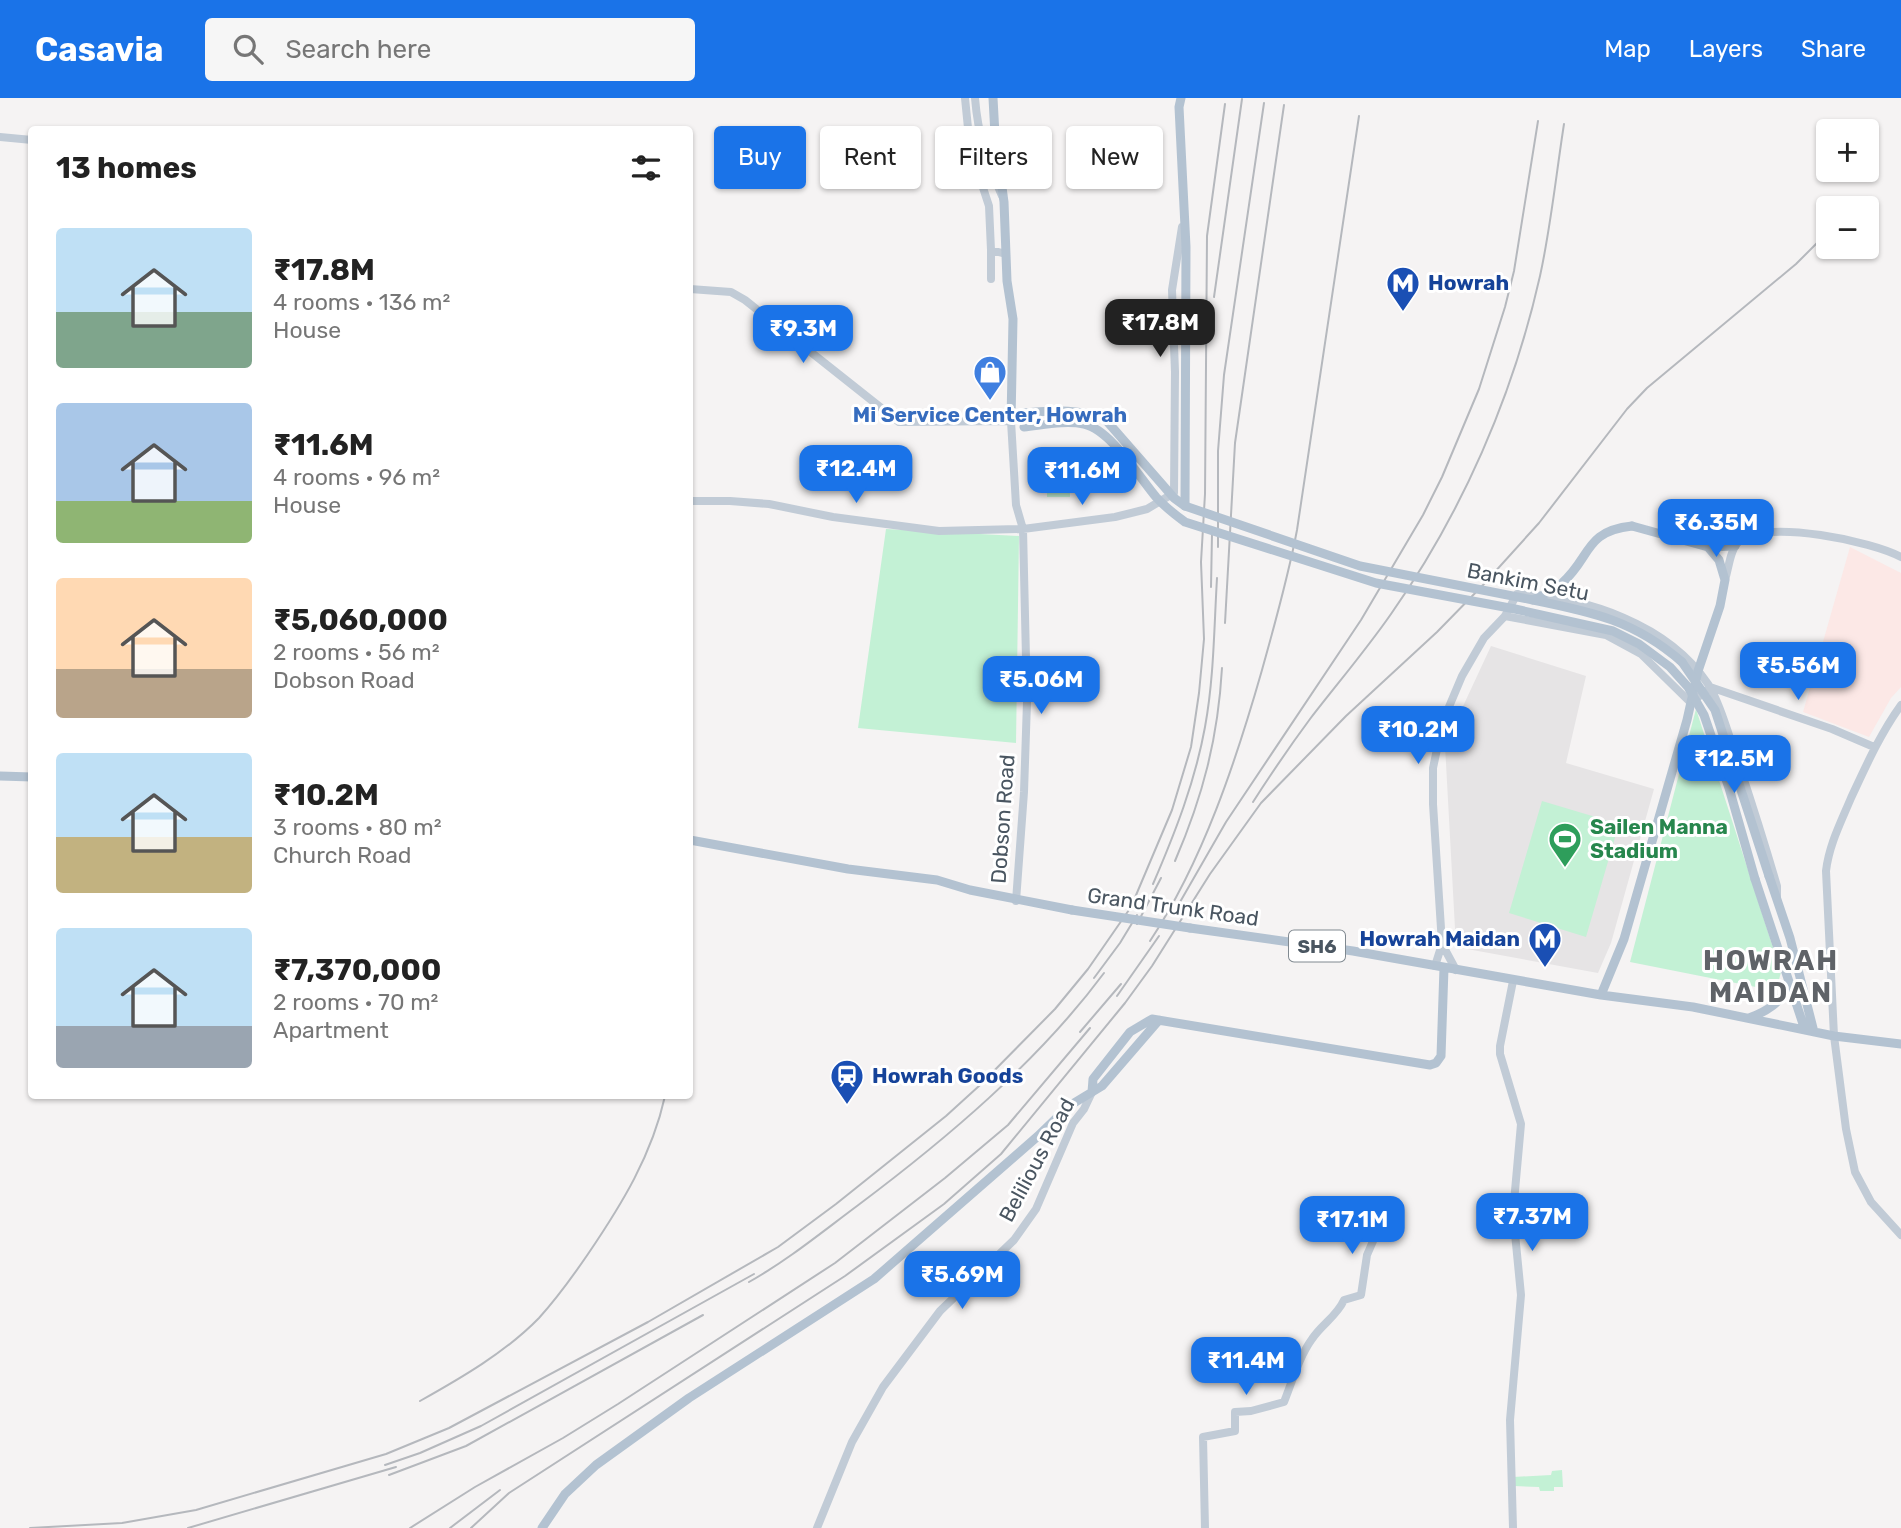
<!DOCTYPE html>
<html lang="en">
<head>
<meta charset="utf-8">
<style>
	:root { --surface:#fff; --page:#f6f6f6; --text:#222; --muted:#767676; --accent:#1a73e8 }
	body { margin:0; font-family:Rubik,sans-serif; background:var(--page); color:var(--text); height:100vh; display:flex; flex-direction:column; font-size:26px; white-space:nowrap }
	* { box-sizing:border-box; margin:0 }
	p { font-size:23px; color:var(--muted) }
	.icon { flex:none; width:38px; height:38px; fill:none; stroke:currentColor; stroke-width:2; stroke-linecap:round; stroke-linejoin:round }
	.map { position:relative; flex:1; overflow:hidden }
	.panel { position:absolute; left:28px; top:28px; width:665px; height:973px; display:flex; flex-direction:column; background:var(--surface); border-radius:7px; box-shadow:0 2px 5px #0004 }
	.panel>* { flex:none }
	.guide { position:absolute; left:714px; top:28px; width:665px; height:63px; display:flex; gap:14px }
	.tools { position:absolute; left:1816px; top:21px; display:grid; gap:14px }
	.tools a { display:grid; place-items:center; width:63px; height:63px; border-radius:7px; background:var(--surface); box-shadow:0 2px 5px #0004; font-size:35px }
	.price { position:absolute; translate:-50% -60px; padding:0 16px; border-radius:14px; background:var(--accent); color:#fff; font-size:23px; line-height:46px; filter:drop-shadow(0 2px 4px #0008) }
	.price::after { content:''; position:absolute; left:50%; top:42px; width:21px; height:16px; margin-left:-10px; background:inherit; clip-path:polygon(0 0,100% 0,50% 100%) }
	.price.current { background:#222; color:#fff }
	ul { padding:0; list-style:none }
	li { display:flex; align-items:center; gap:21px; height:175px; padding:0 28px }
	li span { display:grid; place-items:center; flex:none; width:196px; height:140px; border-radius:7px; color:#555 }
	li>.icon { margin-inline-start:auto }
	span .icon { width:84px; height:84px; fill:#fffc; stroke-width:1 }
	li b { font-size:30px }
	h2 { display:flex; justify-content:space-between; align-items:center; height:84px; padding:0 28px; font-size:30px }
	.pill { padding:0 24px; border-radius:7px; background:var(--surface); box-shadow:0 2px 5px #0004; font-size:24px; line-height:63px }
	.pill.current { background:var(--accent); color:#fff }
	header { display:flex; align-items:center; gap:42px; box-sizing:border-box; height:98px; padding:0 35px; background:var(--accent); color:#fff }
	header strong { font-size:33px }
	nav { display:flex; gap:38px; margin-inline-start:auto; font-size:24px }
	.search { width:490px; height:63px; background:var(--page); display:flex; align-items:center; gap:18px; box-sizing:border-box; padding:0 24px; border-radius:7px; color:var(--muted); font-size:26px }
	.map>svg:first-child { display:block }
	.education { fill:#e6e4e5 }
	.medical { fill:#fce8e6 }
	.green { fill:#c3f1d5 }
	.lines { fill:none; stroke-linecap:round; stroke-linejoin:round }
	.secondary { stroke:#c1cbd6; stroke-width:8 }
	.primary { stroke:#b3c2d1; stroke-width:9 }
	.rail { stroke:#b5b8bd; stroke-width:2 }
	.primary-bridge { stroke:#b3c2d1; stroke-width:9 }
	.labels { text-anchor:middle; stroke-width:6; stroke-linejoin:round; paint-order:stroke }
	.shield { fill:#fff; stroke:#808990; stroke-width:2 }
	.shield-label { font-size:19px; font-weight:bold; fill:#4a5661 }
	.transit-label { font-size:21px; font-weight:bold; fill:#164399; stroke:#fff; text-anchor:start }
	.shop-label { font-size:21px; font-weight:bold; fill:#366cbe; stroke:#fff }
	.street-label { font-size:21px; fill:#4a5661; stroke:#fff }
	.leisure-label { font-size:21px; font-weight:bold; fill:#27864d; stroke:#fff; text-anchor:start }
	.district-label { font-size:28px; font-weight:bold; letter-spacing:2px; fill:#5f6368; stroke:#fff }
</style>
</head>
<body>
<header>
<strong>Casavia</strong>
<div class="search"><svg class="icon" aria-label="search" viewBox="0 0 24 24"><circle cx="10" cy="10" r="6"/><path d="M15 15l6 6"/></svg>Search here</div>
<nav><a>Map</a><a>Layers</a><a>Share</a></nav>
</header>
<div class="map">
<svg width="1901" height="1430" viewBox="0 0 1901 1430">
	<rect width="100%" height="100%" fill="#f5f3f3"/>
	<path class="education" d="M 1491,548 L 1586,578 L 1566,665 L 1654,691 L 1611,845 L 1598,875 L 1456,849 L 1445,647 Z"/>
	<path class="medical" d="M 1850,449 L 1901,475 L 1901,589 L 1891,600 L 1869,639 L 1803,614 Z"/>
	<path class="green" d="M 1046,349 L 1069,349 L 1070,399 L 1047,399 Z
		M 886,431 L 1019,438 L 1016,645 L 858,630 Z
		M 1696,611 L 1781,874 L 1776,893 L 1630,864 Z
		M 1542,703 L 1619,726 L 1586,839 L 1509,815 Z
		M 1562,1372 L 1563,1389 L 1554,1389 L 1554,1393 L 1540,1393 L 1539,1389 L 1514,1388 L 1513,1379 L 1551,1377 L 1552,1373 Z"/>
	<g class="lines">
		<path class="secondary" d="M 965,0 L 970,50 L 989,108 L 991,152 L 1006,156
			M 975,0 C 978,38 987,64 1002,98
			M 0,39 L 32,42
			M 991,152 L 991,181
			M 690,191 L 731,194 L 745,202 L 899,324 L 1011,323 L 1016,407 L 1023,431 L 1027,604 L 1024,694 L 1016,803
			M 690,403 L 730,403 L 769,406 L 833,419 L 939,433 L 1023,431 L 1115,419 L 1147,411 L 1174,395 L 1175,274 L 1172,192 L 1182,129
			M 1725,482 C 1729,470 1730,449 1741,442 C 1769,422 1872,443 1901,459
			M 1505,518 L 1606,537 L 1641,556 L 1691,605 L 1708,591
			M 1710,589 L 1832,631 L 1874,649
			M 1901,607 C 1880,636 1866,668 1851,700 C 1841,724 1829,747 1826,773 L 1834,938 L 1846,1031 L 1855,1074 L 1871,1104 L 1901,1137
			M 1442,846 L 1456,872
			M 1435,868 L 1442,846 L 1433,706 L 1433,670 L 1443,623 L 1462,578 L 1484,540 L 1505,518 L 1517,496 C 1586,499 1668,526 1708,586 C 1719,603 1725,626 1732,646 C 1748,693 1763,740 1777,788 L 1777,799
			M 817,1430 L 852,1344 L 883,1289 L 940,1213 L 1014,1142 L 1036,1111 L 1073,1025 L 1084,1011 L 1092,994
			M 1205,1430 L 1203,1339 L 1235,1333 L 1235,1314 L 1251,1313 L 1284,1304 C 1292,1284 1299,1259 1312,1241 C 1322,1226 1337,1218 1344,1202 L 1361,1197 L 1367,1157 L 1380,1127
			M 1513,1430 L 1510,1322 L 1521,1197 L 1513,1115 L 1521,1026 L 1500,956 L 1500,948 L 1513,883"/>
		<path class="primary" d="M 993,0 L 995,37 L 1004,104 L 1007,183 L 1013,221 L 1011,323
			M 1181,0 L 1179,9 L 1186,149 L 1185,408
			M 1708,449 L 1735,448
			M 1533,502 C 1593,514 1635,523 1682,564
			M 0,678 L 32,679
			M 690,742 L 848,771 L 937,782 L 970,792 L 1072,812
			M 1769,778 L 1790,840 L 1814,934
			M 1755,781 L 1805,932
			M 1190,830 L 1353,853 L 1601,897 L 1693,909 L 1834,938 L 1901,946
			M 1601,897 L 1624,841 L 1687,622 L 1698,573 L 1720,508 L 1725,482 L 1719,462 L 1708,449 L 1632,428
			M 1749,920 C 1768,913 1779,905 1790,888
			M 1092,994 L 1093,981 L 1130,934 L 1152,921 L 1430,967 L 1436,965 L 1441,958 L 1444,870
			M 542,1430 L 565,1396 L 596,1367 L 689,1300 L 874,1181 L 1038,1038 L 1069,1008 L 1102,988 L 1159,922"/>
		<path class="rail" d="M 1214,199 L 1242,1
			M 1218,449 L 1218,353 L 1224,277 L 1264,5
			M 1211,489 L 1212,436
			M 1225,525 L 1235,345 L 1284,7
			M 1253,704 C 1271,676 1290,648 1310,621 C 1337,586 1366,552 1391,516 C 1462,415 1513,298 1540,178 C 1551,128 1556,77 1564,26
			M 1175,763 C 1203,698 1218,640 1222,570
			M 1153,786 C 1175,735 1195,684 1205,629 C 1214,580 1214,530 1217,480
			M 1176,811 L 1226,724 L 1361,522 L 1423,417 L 1442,379 L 1479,291 L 1505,209 L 1514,173 L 1538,23
			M 1137,826 L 1161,780
			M 1150,843 C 1203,763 1236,663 1262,572 C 1275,525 1288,480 1297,432 L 1359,18
			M 1094,880 L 1120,845 L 1137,817
			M 1117,898 L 1159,838
			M 1080,934 L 1121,886
			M 749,1184 C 788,1162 822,1134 857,1108 C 945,1042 1038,964 1104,875
			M 420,1303 C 461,1280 506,1254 539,1220 C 557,1200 573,1178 588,1156 C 622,1106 652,1057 665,998
			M 385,1367 L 420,1355 L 481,1328 L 754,1176
			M 389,1377 L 466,1348 L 703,1217
			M 30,1430 L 122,1425 L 196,1412 L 386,1356 L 449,1330 L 648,1224 L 778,1149 L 836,1106 L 946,1018 L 979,988 L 1055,911 L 1088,871 L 1131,809 L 1172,712 L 1191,649 L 1199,595 L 1204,541 L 1201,464 L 1205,396 L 1207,138 L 1225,6
			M 188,1430 L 396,1369
			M 410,1430 L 475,1389 L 563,1340 L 618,1306 L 835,1165 L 945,1080 L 1008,1027 L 1090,930
			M 450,1430 L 500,1392
			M 471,1430 L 509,1395 L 845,1178 L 944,1106 L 1001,1056 L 1125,905 L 1152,868 L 1210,776 L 1261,705 L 1346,618 L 1437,534 L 1483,487 L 1539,425 L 1627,311 L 1647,290 L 1796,166 L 1829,133"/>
		<path class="primary-bridge" d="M 1024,315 C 1052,313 1078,310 1105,321 L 1174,400 L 1185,408 L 1360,468 L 1533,502 C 1543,497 1553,493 1562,485 C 1591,460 1584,433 1632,428
			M 1024,329 C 1043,327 1065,322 1084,326 C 1111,332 1139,379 1156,399 C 1165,409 1174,416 1185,424 L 1376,485 L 1515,511 L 1613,533 L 1639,546 L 1670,569 L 1688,589 L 1704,617 L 1729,690 L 1755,781
			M 1682,564 L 1715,612 L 1769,778
			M 1072,812 L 1190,830"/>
	</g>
	<defs>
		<symbol id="metro-pin" viewBox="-11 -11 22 30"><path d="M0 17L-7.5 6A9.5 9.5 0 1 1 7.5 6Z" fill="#1a4fb4" stroke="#fff"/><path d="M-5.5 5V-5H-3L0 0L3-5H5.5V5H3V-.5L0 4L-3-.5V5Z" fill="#fff"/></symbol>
		<symbol id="shop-pin" viewBox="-11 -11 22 30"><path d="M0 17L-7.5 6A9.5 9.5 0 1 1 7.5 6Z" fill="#3f7fe0" stroke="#fff"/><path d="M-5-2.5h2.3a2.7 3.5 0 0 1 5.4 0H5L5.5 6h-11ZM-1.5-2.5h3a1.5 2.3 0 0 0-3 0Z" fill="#fff"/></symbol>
		<symbol id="stadium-pin" viewBox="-11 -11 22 30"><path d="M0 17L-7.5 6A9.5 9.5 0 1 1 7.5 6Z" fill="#2e9e5b" stroke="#fff"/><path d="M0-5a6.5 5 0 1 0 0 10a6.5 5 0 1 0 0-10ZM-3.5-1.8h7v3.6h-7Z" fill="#fff"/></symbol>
		<symbol id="station-pin" viewBox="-11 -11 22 30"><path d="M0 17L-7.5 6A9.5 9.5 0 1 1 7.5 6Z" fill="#1a4fb4" stroke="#fff"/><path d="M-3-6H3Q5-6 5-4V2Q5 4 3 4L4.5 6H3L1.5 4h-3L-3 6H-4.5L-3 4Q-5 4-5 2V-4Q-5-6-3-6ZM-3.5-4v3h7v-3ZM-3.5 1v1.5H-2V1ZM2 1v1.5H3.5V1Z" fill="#fff"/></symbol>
	</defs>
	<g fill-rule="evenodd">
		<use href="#metro-pin" x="1384" y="166" width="38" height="52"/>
		<use href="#shop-pin" x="971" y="255" width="38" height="52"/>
		<use href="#stadium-pin" x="1546" y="722" width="38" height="52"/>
		<use href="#metro-pin" x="1526" y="822" width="38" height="52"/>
		<use href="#station-pin" x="828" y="959" width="38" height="52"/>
	</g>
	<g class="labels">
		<rect class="shield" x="1289" y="832.5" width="56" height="31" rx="5"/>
		<g class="shield-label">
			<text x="1317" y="855">SH6</text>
		</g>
		<g class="transit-label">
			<text x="1428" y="192">Howrah</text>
			<text x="1520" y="848" text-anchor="end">Howrah Maidan</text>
			<text x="872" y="985">Howrah Goods</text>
		</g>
		<g class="shop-label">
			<text x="990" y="324">Mi Service Center, Howrah</text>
		</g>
		<g class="street-label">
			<text transform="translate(1528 484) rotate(11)" y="7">Bankim Setu</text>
			<text transform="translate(1003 721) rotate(-86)" y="7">Dobson Road</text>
			<text transform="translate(1173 809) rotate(8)" y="7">Grand Trunk Road</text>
			<text transform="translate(1037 1062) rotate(-62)" y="7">Belilious Road</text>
		</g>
		<g class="leisure-label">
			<text x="1590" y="736">Sailen Manna<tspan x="1590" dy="24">Stadium</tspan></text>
		</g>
		<g class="district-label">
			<text x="1771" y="872">HOWRAH<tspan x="1771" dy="32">MAIDAN</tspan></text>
		</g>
	</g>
</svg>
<div class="tools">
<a>+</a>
<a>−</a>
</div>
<b class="price current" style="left:1160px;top:261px">₹17.8M</b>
<b class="price" style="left:803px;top:267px">₹9.3M</b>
<b class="price" style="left:856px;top:407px">₹12.4M</b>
<b class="price" style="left:1082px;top:409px">₹11.6M</b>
<b class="price" style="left:1716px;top:461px">₹6.35M</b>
<b class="price" style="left:1798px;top:604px">₹5.56M</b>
<b class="price" style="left:1041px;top:618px">₹5.06M</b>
<b class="price" style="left:1418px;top:668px">₹10.2M</b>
<b class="price" style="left:1734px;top:697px">₹12.5M</b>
<b class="price" style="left:1532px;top:1155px">₹7.37M</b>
<b class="price" style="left:1352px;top:1158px">₹17.1M</b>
<b class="price" style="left:962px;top:1213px">₹5.69M</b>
<b class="price" style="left:1246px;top:1299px">₹11.4M</b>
<div class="guide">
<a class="pill current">Buy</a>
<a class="pill">Rent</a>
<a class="pill">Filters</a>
<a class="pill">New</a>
</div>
<section class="panel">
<h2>13 homes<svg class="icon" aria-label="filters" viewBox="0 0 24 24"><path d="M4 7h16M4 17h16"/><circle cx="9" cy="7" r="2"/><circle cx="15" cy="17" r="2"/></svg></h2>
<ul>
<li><span style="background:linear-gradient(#bfe0f5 60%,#7fa58c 0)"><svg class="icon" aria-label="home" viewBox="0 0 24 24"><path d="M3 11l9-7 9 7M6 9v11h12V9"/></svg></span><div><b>₹17.8M</b><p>4 rooms · 136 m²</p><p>House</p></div></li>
<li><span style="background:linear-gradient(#a9c7e8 70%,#8fb573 0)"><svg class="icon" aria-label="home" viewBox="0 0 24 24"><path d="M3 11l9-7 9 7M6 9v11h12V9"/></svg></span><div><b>₹11.6M</b><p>4 rooms · 96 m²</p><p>House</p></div></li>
<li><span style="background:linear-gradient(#ffd9b3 65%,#b9a48a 0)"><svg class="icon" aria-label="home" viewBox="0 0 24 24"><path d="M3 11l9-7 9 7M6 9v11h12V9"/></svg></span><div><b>₹5,060,000</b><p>2 rooms · 56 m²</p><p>Dobson Road</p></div></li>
<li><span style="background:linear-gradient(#bfe0f5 60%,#c2b280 0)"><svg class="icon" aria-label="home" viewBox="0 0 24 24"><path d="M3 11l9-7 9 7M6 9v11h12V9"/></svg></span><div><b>₹10.2M</b><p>3 rooms · 80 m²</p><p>Church Road</p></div></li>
<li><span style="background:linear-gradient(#bfe0f5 70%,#9aa5b1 0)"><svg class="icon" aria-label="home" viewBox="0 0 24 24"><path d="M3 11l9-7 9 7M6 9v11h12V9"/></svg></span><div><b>₹7,370,000</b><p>2 rooms · 70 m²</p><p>Apartment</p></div></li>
</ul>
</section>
</div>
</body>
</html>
